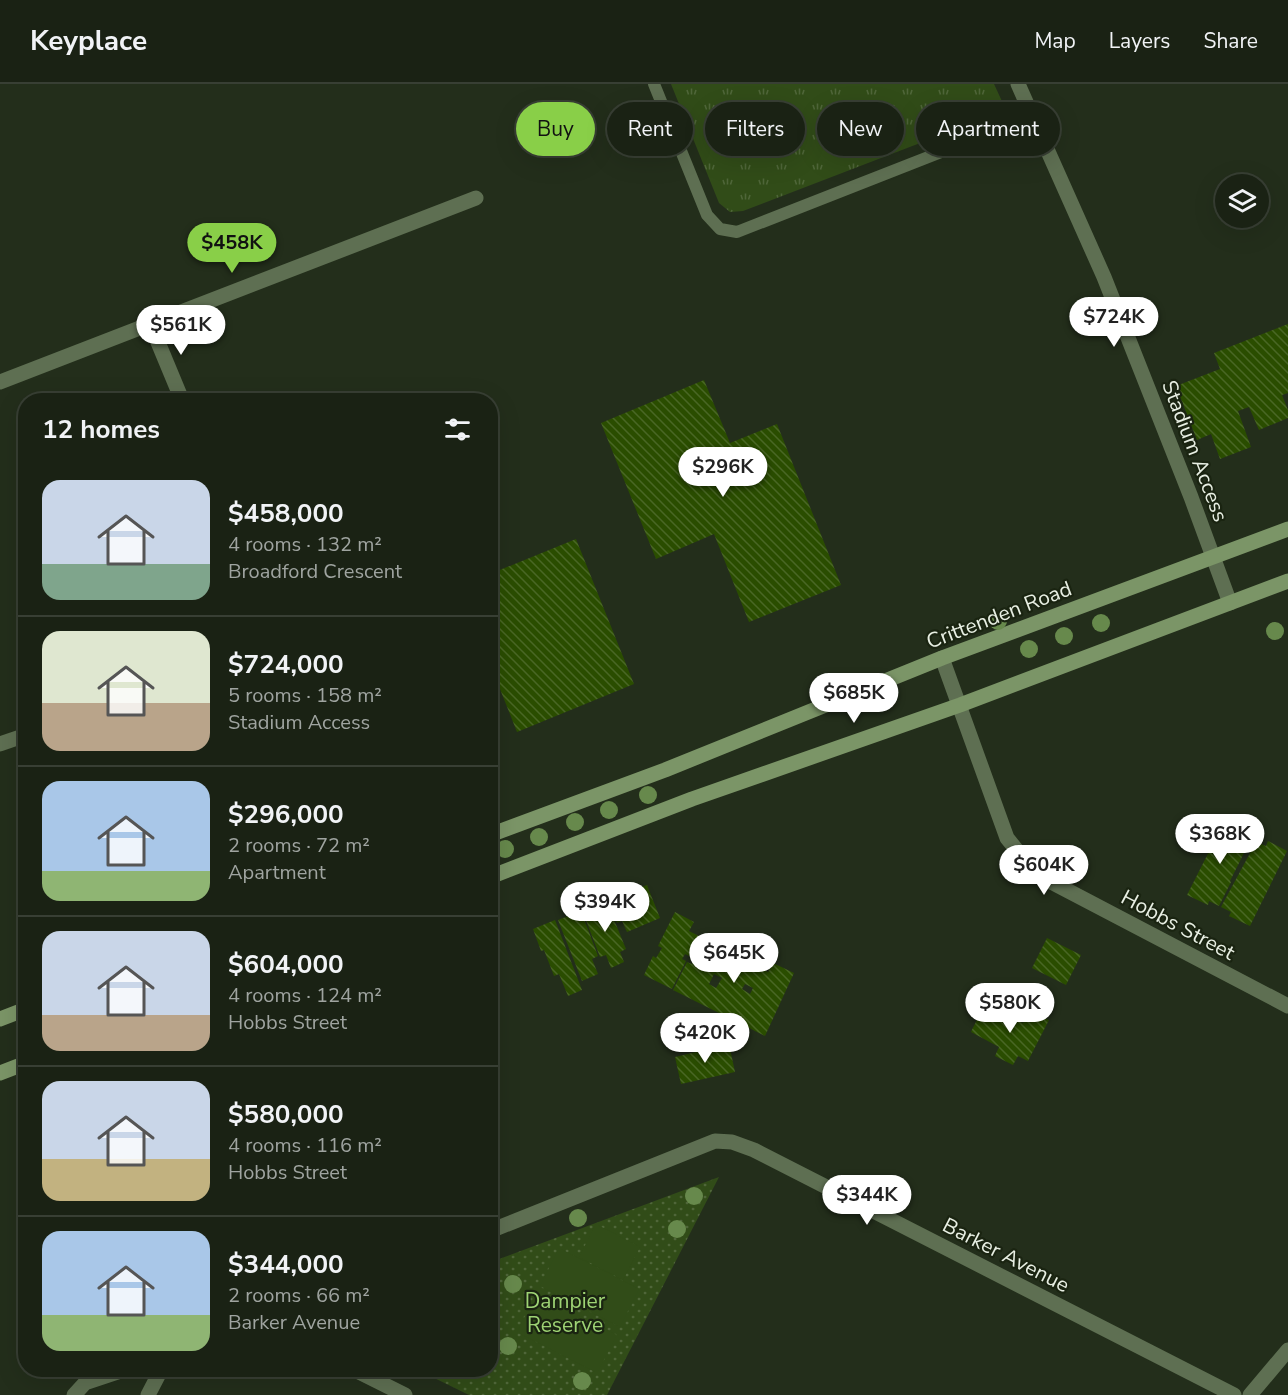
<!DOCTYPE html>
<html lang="en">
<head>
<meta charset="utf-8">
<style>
	:root { --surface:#1a2214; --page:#272f22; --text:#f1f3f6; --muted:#9fa4a0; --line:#383f34; --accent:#89cf48 }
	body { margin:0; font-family:"Nunito Sans",sans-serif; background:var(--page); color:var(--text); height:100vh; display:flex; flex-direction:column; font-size:22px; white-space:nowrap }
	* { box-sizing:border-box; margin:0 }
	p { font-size:20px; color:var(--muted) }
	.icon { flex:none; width:33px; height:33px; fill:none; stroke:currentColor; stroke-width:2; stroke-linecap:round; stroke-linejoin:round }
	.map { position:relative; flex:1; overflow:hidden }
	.drawer { position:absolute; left:18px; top:309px; width:480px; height:984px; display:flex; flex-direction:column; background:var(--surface); border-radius:24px; box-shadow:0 6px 24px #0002,0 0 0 2px var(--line) }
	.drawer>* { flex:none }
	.hud { position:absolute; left:516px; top:18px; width:570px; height:54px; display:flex; gap:12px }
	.buttons { position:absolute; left:1215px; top:90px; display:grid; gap:12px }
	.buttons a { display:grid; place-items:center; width:54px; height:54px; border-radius:50%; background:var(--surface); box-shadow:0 6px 24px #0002,0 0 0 2px var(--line); font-size:30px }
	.price { position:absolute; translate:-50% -51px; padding:0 14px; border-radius:21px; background:#fff; color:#222; font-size:20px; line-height:39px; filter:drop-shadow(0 2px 3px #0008) }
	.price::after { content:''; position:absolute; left:50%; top:36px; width:18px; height:14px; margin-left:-9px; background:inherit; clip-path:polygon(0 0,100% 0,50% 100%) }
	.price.on { background:var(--accent); color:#111 }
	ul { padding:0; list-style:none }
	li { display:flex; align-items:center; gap:18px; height:150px; padding:0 24px }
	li+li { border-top:2px solid var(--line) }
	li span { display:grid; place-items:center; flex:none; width:168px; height:120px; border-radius:18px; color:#555 }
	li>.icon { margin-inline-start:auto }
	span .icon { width:72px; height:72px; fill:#fffc; stroke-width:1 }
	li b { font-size:26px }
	h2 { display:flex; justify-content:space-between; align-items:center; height:72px; padding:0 24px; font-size:26px }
	.pill { padding:0 21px; border-radius:27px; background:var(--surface); box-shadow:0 6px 24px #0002,0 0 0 2px var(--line); font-size:21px; line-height:54px }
	.pill.on { background:var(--accent); color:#111 }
	header { display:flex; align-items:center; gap:36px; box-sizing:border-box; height:84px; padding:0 30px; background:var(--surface); border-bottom:2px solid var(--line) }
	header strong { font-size:28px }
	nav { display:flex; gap:33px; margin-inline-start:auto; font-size:21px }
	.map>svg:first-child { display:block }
	.grass { fill:url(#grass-tufts) }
	.park { fill:url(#park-dots) }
	.pitch { fill:#314c18 }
	.building { fill:url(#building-back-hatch); fill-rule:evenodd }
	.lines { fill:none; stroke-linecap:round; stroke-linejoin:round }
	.service { stroke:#5e6f52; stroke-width:12 }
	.minor { stroke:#5e6f52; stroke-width:15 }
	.secondary { stroke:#7b9567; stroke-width:15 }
	.tree { fill:#67894c }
	.labels { text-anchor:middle; stroke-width:4.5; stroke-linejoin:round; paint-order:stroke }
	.street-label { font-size:21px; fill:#e8efe3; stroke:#1a2411 }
	.park-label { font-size:21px; fill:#9ed374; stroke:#1a2411 }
</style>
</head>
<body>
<header>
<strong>Keyplace</strong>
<nav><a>Map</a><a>Layers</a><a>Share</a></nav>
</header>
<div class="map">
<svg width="1288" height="1311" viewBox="0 0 1288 1311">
	<defs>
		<pattern id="grass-tufts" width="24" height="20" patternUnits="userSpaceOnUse" patternTransform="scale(1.5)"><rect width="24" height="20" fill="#314c18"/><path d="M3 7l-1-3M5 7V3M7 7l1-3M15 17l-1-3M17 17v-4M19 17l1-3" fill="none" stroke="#4f6639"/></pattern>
		<pattern id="park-dots" width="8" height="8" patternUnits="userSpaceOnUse" patternTransform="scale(1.5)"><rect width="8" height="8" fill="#314c18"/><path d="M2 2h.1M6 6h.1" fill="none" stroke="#4f6639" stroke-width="1.8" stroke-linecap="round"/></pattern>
		<pattern id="building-back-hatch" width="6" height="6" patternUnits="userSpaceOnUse" patternTransform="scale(1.5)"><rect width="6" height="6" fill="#2a4d00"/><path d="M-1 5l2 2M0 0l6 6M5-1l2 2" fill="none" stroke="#496725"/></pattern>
	</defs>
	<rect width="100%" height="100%" fill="#232e1b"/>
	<path class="grass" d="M 671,0 L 994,0 L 1006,26 L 743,127 L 730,128 L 719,119 Z"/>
	<path class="park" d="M 719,1093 L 607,1311 L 469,1311 L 418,1286 L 490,1286 L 491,1178 Z"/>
	<path class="pitch" d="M 596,1140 L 640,1163 L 623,1196 L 579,1173 Z
		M 559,1164 L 639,1205 L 620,1243 L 540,1202 Z
		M 536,1210 L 617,1251 L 597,1289 L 517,1248 Z"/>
	<path class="building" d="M 1288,240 L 1288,309 L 1282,311 L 1288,326 L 1288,334 L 1259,346 L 1249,323 L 1238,327 L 1251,363 L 1220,375 L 1211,350 L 1197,356 L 1176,302 L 1220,285 L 1214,269 Z
		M 704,296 L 730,359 L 777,340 L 841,501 L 749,538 L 714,450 L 656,475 L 601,339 Z
		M 576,455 L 634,600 L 517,648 L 490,580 L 490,490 Z
		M 1225,736 L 1244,745 L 1241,750 L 1251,755 L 1230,797 L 1231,798 L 1219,822 L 1209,817 L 1208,821 L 1187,811 Z
		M 1268,757 L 1287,767 L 1250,842 L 1229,832 L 1231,828 L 1221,823 L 1256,758 L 1266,762 Z
		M 647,801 L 660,834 L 627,848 L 622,837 L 617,839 L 608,816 Z
		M 606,816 L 626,865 L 620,868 L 624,878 L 611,884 L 606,871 L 600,873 L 582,826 Z
		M 581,827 L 598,872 L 592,875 L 598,890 L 582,897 L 558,836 Z
		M 675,828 L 694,838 L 689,847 L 699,852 L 689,872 L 685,870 L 682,875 L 686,877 L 672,905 L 644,891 L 653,872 L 656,874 L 662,864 L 658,862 Z
		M 555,836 L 582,906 L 568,912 L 559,890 L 554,892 L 544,866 L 541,867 L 533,845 Z
		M 714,849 L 734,859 L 728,872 L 735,858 L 754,868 L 749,877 L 758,883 L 768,888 L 773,879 L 794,889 L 765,952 L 673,906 L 687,878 L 692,880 L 694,874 L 691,872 L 700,854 L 710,859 ZM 714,890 L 722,894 L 716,904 L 709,900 ZM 745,900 L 753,904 L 750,910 L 742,905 Z
		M 1047,854 L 1081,871 L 1066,901 L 1032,884 Z
		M 983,923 L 1000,932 L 1002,929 L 1023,939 L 1029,927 L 1049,936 L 1028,977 L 1018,972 L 1013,981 L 995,972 L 999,963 L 971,948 Z
		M 729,960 L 735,988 L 681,1000 L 675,973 Z"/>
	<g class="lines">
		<path class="service" d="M 654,0 L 707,131 L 720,145 L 737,148 L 1033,32"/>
		<path class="minor" d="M 1018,0 L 1104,193 L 1191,413 L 1230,519
			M 150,239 L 182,316
			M 0,298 L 476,114
			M 942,574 L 1007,754 L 1036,790 L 1288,922
			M 0,660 L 26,651
			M 490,1147 L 715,1057 L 732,1058 L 754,1066 L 1234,1311
			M 355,1286 L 405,1311
			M 74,1311 L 85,1299 L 124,1286
			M 148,1311 L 161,1286
			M 1250,1311 L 1288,1266"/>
		<path class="secondary" d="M 490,751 L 665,686 L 942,574 L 1288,445
			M 490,793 L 692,715 L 960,621 L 1288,497
			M 0,935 L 26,925
			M 0,989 L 26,979"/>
	</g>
	<g class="tree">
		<circle cx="998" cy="537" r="9"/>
		<circle cx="1101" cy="539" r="9"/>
		<circle cx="1275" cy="547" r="9"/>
		<circle cx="1064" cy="552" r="9"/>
		<circle cx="1029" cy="565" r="9"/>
		<circle cx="648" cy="711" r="9"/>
		<circle cx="609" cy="726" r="9"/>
		<circle cx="575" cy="738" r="9"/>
		<circle cx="539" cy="753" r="9"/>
		<circle cx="505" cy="765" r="9"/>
		<circle cx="694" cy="1112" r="9"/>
		<circle cx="578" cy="1134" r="9"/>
		<circle cx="677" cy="1145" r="9"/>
		<circle cx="513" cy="1200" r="9"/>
		<circle cx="508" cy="1262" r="9"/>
		<circle cx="582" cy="1297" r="9"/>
	</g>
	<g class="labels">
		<g class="street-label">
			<text transform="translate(1195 367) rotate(69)" y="7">Stadium Access</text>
			<text transform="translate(999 531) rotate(-21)" y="7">Crittenden Road</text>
			<text transform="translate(1178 841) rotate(28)" y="7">Hobbs Street</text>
			<text transform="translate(1006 1171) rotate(27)" y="7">Barker Avenue</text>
		</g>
		<g class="park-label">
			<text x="565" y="1224">Dampier<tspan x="565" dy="24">Reserve</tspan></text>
		</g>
	</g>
</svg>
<div class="buttons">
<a><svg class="icon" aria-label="layers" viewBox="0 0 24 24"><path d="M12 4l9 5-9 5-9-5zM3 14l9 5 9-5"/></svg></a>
</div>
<b class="price on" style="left:232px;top:190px">$458K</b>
<b class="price" style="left:1114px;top:264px">$724K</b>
<b class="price" style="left:181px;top:272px">$561K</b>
<b class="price" style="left:723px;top:414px">$296K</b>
<b class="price" style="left:854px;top:640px">$685K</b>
<b class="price" style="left:1220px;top:781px">$368K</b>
<b class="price" style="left:1044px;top:812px">$604K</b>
<b class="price" style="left:605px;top:849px">$394K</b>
<b class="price" style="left:734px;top:900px">$645K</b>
<b class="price" style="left:1010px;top:950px">$580K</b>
<b class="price" style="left:705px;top:980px">$420K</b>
<b class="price" style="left:867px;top:1142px">$344K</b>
<div class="hud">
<a class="pill on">Buy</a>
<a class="pill">Rent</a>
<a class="pill">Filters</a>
<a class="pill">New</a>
<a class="pill">Apartment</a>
</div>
<section class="drawer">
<h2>12 homes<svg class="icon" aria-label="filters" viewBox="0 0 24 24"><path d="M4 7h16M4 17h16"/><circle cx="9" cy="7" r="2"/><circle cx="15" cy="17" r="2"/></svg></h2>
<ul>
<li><span style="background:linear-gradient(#c9d6e8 70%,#7fa58c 0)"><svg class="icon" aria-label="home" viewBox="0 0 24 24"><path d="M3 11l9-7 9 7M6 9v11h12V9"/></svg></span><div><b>$458,000</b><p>4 rooms · 132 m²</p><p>Broadford Crescent</p></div></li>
<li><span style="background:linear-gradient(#dfe7d0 60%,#b9a48a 0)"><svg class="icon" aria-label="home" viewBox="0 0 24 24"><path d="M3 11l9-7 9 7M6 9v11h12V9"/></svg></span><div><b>$724,000</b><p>5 rooms · 158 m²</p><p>Stadium Access</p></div></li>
<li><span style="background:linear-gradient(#a9c7e8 75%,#8fb573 0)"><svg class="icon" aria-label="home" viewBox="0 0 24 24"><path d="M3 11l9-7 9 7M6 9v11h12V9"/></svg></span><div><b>$296,000</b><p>2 rooms · 72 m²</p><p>Apartment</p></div></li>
<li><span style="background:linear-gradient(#c9d6e8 70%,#b9a48a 0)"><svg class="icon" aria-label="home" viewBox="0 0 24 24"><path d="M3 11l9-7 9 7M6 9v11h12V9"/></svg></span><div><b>$604,000</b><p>4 rooms · 124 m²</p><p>Hobbs Street</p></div></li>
<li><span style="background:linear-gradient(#c9d6e8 65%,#c2b280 0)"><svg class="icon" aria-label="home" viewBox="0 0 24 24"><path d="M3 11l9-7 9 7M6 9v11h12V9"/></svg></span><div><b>$580,000</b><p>4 rooms · 116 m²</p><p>Hobbs Street</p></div></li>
<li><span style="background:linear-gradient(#a9c7e8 70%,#8fb573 0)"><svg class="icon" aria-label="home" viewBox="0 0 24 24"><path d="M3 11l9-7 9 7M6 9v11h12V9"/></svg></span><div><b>$344,000</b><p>2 rooms · 66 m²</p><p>Barker Avenue</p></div></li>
</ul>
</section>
</div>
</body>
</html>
